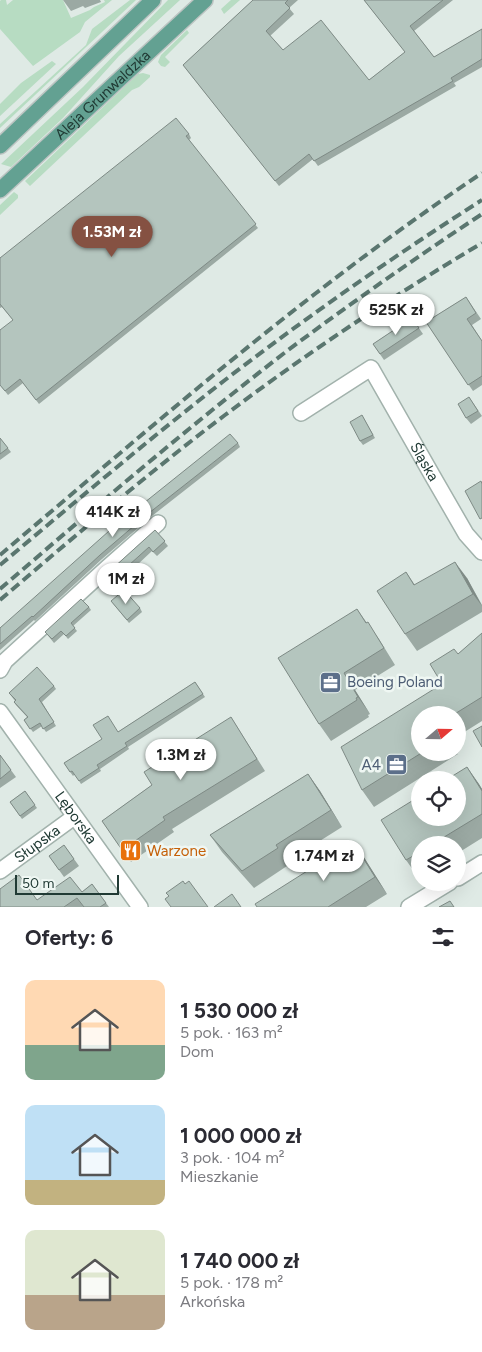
<!DOCTYPE html>
<html lang="pl">
<head>
<meta charset="utf-8">
<style>
	:root { --surface:#fff; --page:#f2f2f3; --text:#2b2b33; --muted:#7c7c81; --accent:#855142 }
	body { margin:0; font-family:Figtree,sans-serif; background:var(--page); color:var(--text); height:100vh; display:flex; flex-direction:column; font-size:19px; white-space:nowrap }
	* { box-sizing:border-box; margin:0 }
	p { font-size:16px; color:var(--muted) }
	.icon { flex:none; width:28px; height:28px; fill:none; stroke:currentColor; stroke-width:2; stroke-linecap:round; stroke-linejoin:round }
	.map { position:relative; height:907px; overflow:hidden }
	.details { display:flex; flex-direction:column; background:var(--surface); flex:1 }
	.details>* { flex:none }
	.needle { width:32px; rotate:70deg }
	.fabs { position:absolute; left:411px; top:706px; display:grid; gap:10px }
	.fabs a { display:grid; place-items:center; width:55px; height:55px; border-radius:50%; background:var(--surface); box-shadow:0 5px 20px #0002; font-size:25px }
	.scale { position:absolute; left:15px; bottom:12px; width:104px; box-sizing:border-box; padding-left:5px; border:2px solid #203a34; border-top:0; font-size:14px; line-height:18px; white-space:nowrap; color:#203a34; -webkit-text-stroke:4px #eff7f3; paint-order:stroke }
	.price { position:absolute; translate:-50% -42px; padding:0 11px; border-radius:18px; background:#fff; color:#222; font-size:16px; line-height:32px; filter:drop-shadow(0 1px 2px #0008) }
	.price::after { content:''; position:absolute; left:50%; top:30px; width:15px; height:11px; margin-left:-8px; background:inherit; clip-path:polygon(0 0,100% 0,50% 100%) }
	.price.active { background:var(--accent); color:#fff }
	ul { padding:0; list-style:none }
	li { display:flex; align-items:center; gap:15px; height:125px; padding:0 25px }
	li span { display:grid; place-items:center; flex:none; width:140px; height:100px; border-radius:10px; color:#555 }
	li>.icon { margin-inline-start:auto }
	span .icon { width:60px; height:60px; fill:#fffc; stroke-width:1 }
	li b { font-size:21px }
	h2 { display:flex; justify-content:space-between; align-items:center; height:60px; padding:0 25px; font-size:21px }
	.map>svg:first-child { display:block }
	.green { fill:#b7dcc2 }
	.lines { fill:none; stroke-linecap:round; stroke-linejoin:round }
	.minor-casing { stroke:#a2b2ac; stroke-width:18 }
	.major-casing { stroke:#bcc4c2; stroke-width:18 }
	.minor { stroke:#fff; stroke-width:15 }
	.major { stroke:#63a192; stroke-width:15 }
	.rail { stroke:#5a766f; stroke-width:4; stroke-dasharray:10 5; stroke-linecap:butt }
	.wall { fill:#9ba9a3 }
	.shaded-wall { fill:#7e8a85 }
	.building { fill:#b4c5be; stroke:#7e8a85 }
	.labels { text-anchor:middle; stroke-width:5; stroke-linejoin:round; paint-order:stroke }
	.street-label { font-size:15px; fill:#203a34; stroke:#eff7f3 }
	.service-label { font-size:15px; fill:#4e5e75; stroke:#eff7f3; text-anchor:start }
	.food-label { font-size:15px; fill:#c56008; stroke:#eff7f3; text-anchor:start }
</style>
</head>
<body>
<div class="map">
<svg width="482" height="907" viewBox="0 0 482 907">
	<rect width="100%" height="100%" fill="#dfeae5"/>
	<path class="green" d="M 1,0 L 6,0 L 7,5 L 13,0 L 63,0 L 71,18 L 90,10 L 94,7 L 105,2 L 104,0 L 112,0 L 85,22 L 80,32 L 33,66 L 0,29 L 0,1 Z
		M 130,0 L 136,0 L 0,128 L 0,124 L 86,45 L 92,29 Z
		M 168,0 L 180,0 L 119,56 L 63,118 L 11,167 L 1,164 L 83,87 Z
		M 231,0 L 240,0 L 224,14 L 221,9 Z
		M 187,30 L 189,33 L 165,57 L 170,62 L 165,67 L 161,66 L 158,62 L 161,55 Z
		M 52,61 L 56,64 L 0,116 L 0,104 L 21,83 Z
		M 143,73 L 150,75 L 150,77 L 139,87 L 132,90 L 30,186 L 25,181 L 138,74 Z
		M 14,192 L 18,195 L 18,198 L 0,215 L 0,205 Z"/>
	<g class="lines">
		<defs>
			<g id="minor">
				<path id="s1" d="M 301,413 L 371,368 L 432,475 L 466,534 L 482,552"/>
				<path d="M 0,670 L 5,661 L 108,567 L 158,523"/>
				<path id="s2" d="M 0,712 L 140,907"/>
				<path id="s3" d="M 0,871 L 74,817"/>
				<path d="M 458,878 L 482,863"/>
				<path d="M 409,907 L 450,882"/>
			</g>
			<g id="major">
				<path d="M 0,146 L 153,0"/>
				<path id="s4" d="M 0,190 L 205,0"/>
			</g>
		</defs>
		<use href="#minor" class="minor-casing"/>
		<use href="#major" class="major-casing"/>
		<use href="#minor" class="minor"/>
		<use href="#major" class="major"/>
		<path class="rail" d="M 0,555 C 157,422 311,287 482,173
			M 0,565 C 74,503 148,440 225,380 C 308,316 394,256 482,200
			M 0,589 C 93,509 186,429 283,354 C 348,305 414,259 482,214
			M 0,600 C 74,537 147,474 225,415 C 307,353 393,296 482,243"/>
	</g>
	<path class="wall" d="M 63,0 L 100,0 L 101,2 L 85,8 L 83,6 L 71,11 Z
		M 253,0 L 298,0 L 289,8 L 294,14 L 270,36 L 283,50 L 369,80 L 405,52 L 364,0 L 453,0 L 414,31 L 434,57 L 482,29 L 482,67 L 454,83 L 456,86 L 318,166 L 313,159 L 279,186 L 183,65 Z
		M 189,134 L 191,138 L 189,140 L 258,228 L 39,404 L 23,383 L 8,395 L 0,385 L 13,320 L 2,307 L 0,308 L 0,258 Z
		M 466,297 L 481,319 L 472,325 L 482,341 L 482,385 L 473,391 L 426,322 Z
		M 412,318 L 423,334 L 384,360 L 373,344 Z
		M 469,397 L 482,416 L 471,424 L 466,418 Z
		M 362,415 L 375,438 L 363,445 L 360,441 Z
		M 0,438 L 11,452 L 0,460 Z
		M 238,443 L 240,447 L 152,516 L 102,559 L 35,621 L 34,620 L 0,650 L 0,628 Z
		M 155,530 L 168,546 L 157,556 L 152,551 L 121,580 L 112,569 Z
		M 406,572 L 415,585 L 467,578 L 482,605 L 482,612 L 417,651 L 405,634 Z
		M 111,601 L 140,608 L 142,612 L 129,623 Z
		M 89,607 L 91,610 L 73,626 L 77,631 L 68,639 L 64,634 L 54,643 L 45,632 Z
		M 357,609 L 367,623 L 379,639 L 395,665 L 355,690 L 370,714 L 368,715 L 369,717 L 331,741 L 319,724 Z
		M 482,633 L 482,721 L 458,736 L 458,715 L 420,715 L 420,752 L 458,752 L 458,749 L 459,752 L 457,753 L 458,754 L 374,807 L 362,790 L 442,684 L 458,654 Z
		M 195,682 L 205,697 L 128,747 L 129,749 L 100,769 L 101,771 L 81,784 L 75,774 L 73,776 L 64,763 L 118,732 Z
		M 54,686 L 56,689 L 42,702 L 56,726 L 46,732 L 42,726 L 33,732 L 24,720 L 27,717 L 16,705 L 14,702 L 15,701 L 9,693 Z
		M 231,717 L 265,771 L 172,829 L 174,832 L 131,862 L 102,821 L 152,785 Z
		M 0,755 L 16,777 L 0,788 Z
		M 467,767 L 482,789 L 482,838 L 458,853 L 458,845 L 420,845 L 420,876 L 418,877 L 406,860 Z
		M 308,774 L 320,791 L 342,827 L 288,861 L 290,864 L 254,888 L 222,852 L 210,835 Z
		M 25,791 L 37,808 L 22,819 L 10,802 Z
		M 353,842 L 365,859 L 387,894 L 366,907 L 257,907 Z
		M 64,845 L 79,866 L 64,877 L 49,856 Z
		M 92,884 L 109,907 L 0,907 L 82,892 Z"/>
	<path class="shaded-wall" d="M 455,562 L 467,578 L 482,606 L 473,594 Z
		M 344,673 L 355,690 L 370,714 L 358,697 Z
		M 467,767 L 479,784 L 482,789 L 482,791 Z
		M 308,774 L 320,791 L 342,827 L 331,810 Z
		M 353,842 L 365,859 L 387,894 L 375,877 Z"/>
	<path class="building" d="M 253,0 L 288,0 L 285,3 L 290,8 L 266,31 L 283,50 L 321,20 L 369,80 L 405,52 L 364,0 L 443,0 L 410,26 L 434,57 L 482,29 L 482,59 L 451,78 L 453,81 L 314,161 L 309,154 L 275,181 L 183,65 Z
		M 176,118 L 189,134 L 186,136 L 256,224 L 36,400 L 20,379 L 5,391 L 0,385 L 0,330 L 13,320 L 0,304 L 0,258 Z
		M 466,297 L 476,313 L 467,319 L 482,341 L 482,376 L 468,385 L 426,322 Z
		M 412,318 L 419,328 L 380,354 L 373,344 Z
		M 469,397 L 478,411 L 466,418 L 458,404 Z
		M 362,415 L 373,435 L 360,441 L 350,422 Z
		M 230,434 L 238,443 L 149,513 L 100,555 L 33,617 L 32,616 L 0,644 L 0,628 L 109,531 Z
		M 0,438 L 8,448 L 0,454 Z
		M 481,481 L 482,484 L 482,518 L 480,519 L 465,491 Z
		M 155,530 L 165,541 L 153,552 L 149,547 L 118,575 L 112,569 Z
		M 455,562 L 473,594 L 405,634 L 377,591 L 406,572 L 414,585 Z
		M 124,590 L 140,608 L 127,620 L 111,601 Z
		M 81,599 L 89,607 L 71,623 L 75,628 L 66,636 L 61,631 L 52,639 L 45,632 Z
		M 357,609 L 366,623 L 368,622 L 384,648 L 344,673 L 358,697 L 356,698 L 357,700 L 319,724 L 278,658 Z
		M 482,633 L 482,697 L 453,715 L 420,715 L 420,752 L 423,752 L 362,790 L 341,747 L 442,684 L 430,664 L 454,649 L 458,654 Z
		M 37,667 L 54,686 L 39,699 L 54,722 L 43,729 L 40,723 L 30,729 L 24,720 L 28,717 L 14,702 L 16,700 L 9,693 Z
		M 195,682 L 203,694 L 125,743 L 127,746 L 97,765 L 99,768 L 79,781 L 72,771 L 70,772 L 64,763 L 102,739 L 93,725 L 108,716 L 118,732 Z
		M 231,717 L 257,759 L 163,817 L 165,820 L 122,850 L 102,821 L 152,785 L 144,772 Z
		M 482,726 L 482,747 L 473,731 Z
		M 0,755 L 11,770 L 0,779 Z
		M 467,767 L 482,791 L 482,814 L 431,845 L 420,845 L 420,852 L 406,860 L 381,820 L 420,796 L 420,818 L 458,818 L 458,780 L 446,780 Z
		M 308,774 L 331,810 L 276,845 L 278,848 L 242,871 L 210,835 Z
		M 25,791 L 35,805 L 20,816 L 10,802 Z
		M 353,842 L 375,877 L 328,907 L 257,907 L 255,904 Z
		M 64,845 L 74,859 L 59,870 L 49,856 Z
		M 19,875 L 37,900 L 70,877 L 82,892 L 92,884 L 106,903 L 100,907 L 84,907 L 77,898 L 64,907 L 0,907 L 0,889 Z
		M 183,881 L 185,884 L 189,881 L 208,907 L 171,907 L 165,899 L 169,896 L 166,893 Z
		M 232,894 L 241,907 L 214,907 Z
		M 450,901 L 454,907 L 439,907 Z"/>
	<defs>
		<symbol id="office-square" viewBox="-11 -11 22 22"><rect x="-9" y="-9" width="18" height="18" rx="4" fill="#5c6f8a" stroke="#eff7f3"/><path d="M-6-3h4V-5.5h4V-3h4V5H-6ZM-1-4.5V-3h2v-1.5ZM-6 0V1H6V0Z" fill="#fff"/></symbol>
		<symbol id="restaurant-square" viewBox="-11 -11 22 22"><rect x="-9" y="-9" width="18" height="18" rx="4" fill="#e8710a" stroke="#eff7f3"/><path d="M-5-6h1v4h1v-4h1v4h1v-4h1v5L-1.5 .5V6h-2V.5L-5-1ZM5-6V6H3V1.5H1.5Q1.5-4 5-6Z" fill="#fff"/></symbol>
	</defs>
	<g fill-rule="evenodd">
		<use href="#office-square" x="318" y="670" width="25" height="25"/>
		<use href="#office-square" x="384" y="752" width="25" height="25"/>
		<use href="#restaurant-square" x="118" y="838" width="25" height="25"/>
	</g>
	<g class="labels">
		<g class="street-label">
			<text dy="5" stroke="none"><textPath href="#s4" startOffset="140">Aleja Grunwaldzka</textPath></text>
			<text dy="5" stroke="none"><textPath href="#s1" startOffset="191">Śląska</textPath></text>
			<text dy="5" stroke="none"><textPath href="#s2" startOffset="130">Lęborska</textPath></text>
			<text dy="5" stroke="none"><textPath href="#s3" startOffset="46">Słupska</textPath></text>
		</g>
		<g class="service-label">
			<text x="347" y="687">Boeing Poland</text>
			<text x="381" y="770" text-anchor="end">A4</text>
		</g>
		<g class="food-label">
			<text x="147" y="856">Warzone</text>
		</g>
	</g>
</svg>
<div class="fabs">
<a><svg class="needle" viewBox="-14 -14 28 28"><path d="M0-13l5 13h-10z" fill="#e53935"/><path d="M0 13l5-13h-10z" fill="#7c7c81"/></svg></a>
<a><svg class="icon" aria-label="locate" viewBox="0 0 24 24"><circle cx="12" cy="12" r="6"/><path d="M12 2v4M12 18v4M2 12h4M18 12h4"/></svg></a>
<a><svg class="icon" aria-label="layers" viewBox="0 0 24 24"><path d="M12 4l9 5-9 5-9-5zM3 14l9 5 9-5"/></svg></a>
</div>
<div class="scale">50 m</div>
<b class="price active" style="left:112px;top:258px">1.53M zł</b>
<b class="price" style="left:396px;top:336px">525K zł</b>
<b class="price" style="left:113px;top:538px">414K zł</b>
<b class="price" style="left:126px;top:605px">1M zł</b>
<b class="price" style="left:181px;top:781px">1.3M zł</b>
<b class="price" style="left:324px;top:882px">1.74M zł</b>
</div>
<section class="details">
<h2>Oferty: 6<svg class="icon" aria-label="filters" viewBox="0 0 24 24"><path d="M4 7h16M4 17h16"/><circle cx="9" cy="7" r="2"/><circle cx="15" cy="17" r="2"/></svg></h2>
<ul>
<li><span style="background:linear-gradient(#ffd9b3 65%,#7fa58c 0)"><svg class="icon" aria-label="home" viewBox="0 0 24 24"><path d="M3 11l9-7 9 7M6 9v11h12V9"/></svg></span><div><b>1 530 000 zł</b><p>5 pok. · 163 m²</p><p>Dom</p></div></li>
<li><span style="background:linear-gradient(#bfe0f5 75%,#c2b280 0)"><svg class="icon" aria-label="home" viewBox="0 0 24 24"><path d="M3 11l9-7 9 7M6 9v11h12V9"/></svg></span><div><b>1 000 000 zł</b><p>3 pok. · 104 m²</p><p>Mieszkanie</p></div></li>
<li><span style="background:linear-gradient(#dfe7d0 65%,#b9a48a 0)"><svg class="icon" aria-label="home" viewBox="0 0 24 24"><path d="M3 11l9-7 9 7M6 9v11h12V9"/></svg></span><div><b>1 740 000 zł</b><p>5 pok. · 178 m²</p><p>Arkońska</p></div></li>
</ul>
</section>
</body>
</html>
